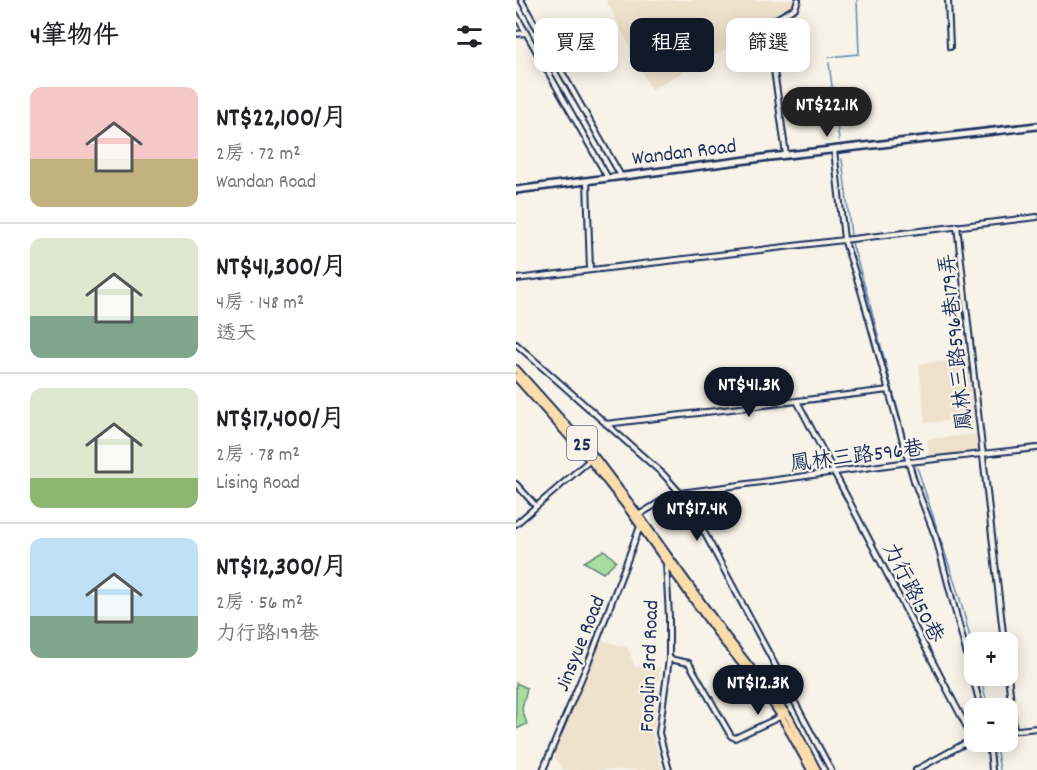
<!DOCTYPE html>
<html lang="zh-TW">
<head>
<meta charset="utf-8">
<style>
	:root { --surface:#fff; --page:#f2f2f2; --text:#202124; --muted:#757577; --line:#e0e0e0; --accent:#111827 }
	body { margin:0; font-family:Dekko,"LXGW WenKai TC",sans-serif; background:var(--page); color:var(--text); height:100vh; display:flex; flex-direction:column; font-size:22px; white-space:nowrap }
	* { box-sizing:border-box; margin:0 }
	p { font-size:20px; color:var(--muted) }
	.icon { flex:none; width:33px; height:33px; fill:none; stroke:currentColor; stroke-width:2; stroke-linecap:round; stroke-linejoin:round }
	.map { position:relative; flex:1; overflow:hidden }
	.drawer { display:flex; flex-direction:column; background:var(--surface); width:516px }
	.drawer>* { flex:none }
	.banner { position:absolute; left:18px; top:18px; width:412px; height:54px; display:flex; gap:12px }
	.controls { position:absolute; left:448px; top:632px; display:grid; gap:12px }
	.controls a { display:grid; place-items:center; width:54px; height:54px; border-radius:12px; background:var(--surface); box-shadow:0 3px 15px #0003; font-size:30px }
	.price { position:absolute; translate:-50% -51px; padding:0 14px; border-radius:21px; background:var(--accent); color:#fff; font-size:20px; line-height:39px; filter:drop-shadow(0 2px 3px #0008) }
	.price::after { content:''; position:absolute; left:50%; top:36px; width:18px; height:14px; margin-left:-9px; background:inherit; clip-path:polygon(0 0,100% 0,50% 100%) }
	.price.current { background:#222; color:#fff }
	ul { padding:0; list-style:none }
	li { display:flex; align-items:center; gap:18px; height:150px; padding:0 30px }
	li+li { border-top:2px solid var(--line) }
	li span { display:grid; place-items:center; flex:none; width:168px; height:120px; border-radius:12px; color:#555 }
	li>.icon { margin-inline-start:auto }
	span .icon { width:72px; height:72px; fill:#fffc; stroke-width:1 }
	li b { font-size:26px }
	h2 { display:flex; justify-content:space-between; align-items:center; height:72px; padding:0 30px; font-size:26px }
	.chip { padding:0 21px; border-radius:12px; background:var(--surface); box-shadow:0 3px 15px #0003; font-size:21px; line-height:54px }
	.chip.current { background:var(--accent); color:#fff }
	main { display:flex; flex:1; min-height:0 }
	.map>svg:first-child { display:block }
	.built { fill:#efe2cd }
	.green { fill:#a9dea0; stroke:#62867f; stroke-width:1.5 }
	.lines { fill:none; stroke-linecap:round; stroke-linejoin:round }
	.stream { stroke:#6188b4; stroke-width:1.5 }
	.street-casing { stroke:#1b2f5e; stroke-width:8 }
	.secondary-casing { stroke:#1b2f5e; stroke-width:10 }
	.primary-casing { stroke:#1b2f5e; stroke-width:10 }
	.street { stroke:#f7f3e8; stroke-width:4 }
	.secondary { stroke:#f7f3e8; stroke-width:5 }
	.primary { stroke:#faddab; stroke-width:6 }
	.labels { text-anchor:middle; stroke-width:4.5; stroke-linejoin:round; paint-order:stroke }
	.shield { fill:#f7f3e8; stroke:#5d6a87; stroke-width:1.5 }
	.shield-label { font-size:20px; font-weight:bold; fill:#1b2f5e }
	.street-label { font-size:21px; fill:#1b2f5e; stroke:#f7f3e8 }
</style>
</head>
<body>
<main>
<section class="drawer">
<h2>4筆物件<svg class="icon" aria-label="filters" viewBox="0 0 24 24"><path d="M4 7h16M4 17h16"/><circle cx="9" cy="7" r="2"/><circle cx="15" cy="17" r="2"/></svg></h2>
<ul>
<li><span style="background:linear-gradient(#f6c9c9 60%,#c2b280 0)"><svg class="icon" aria-label="home" viewBox="0 0 24 24"><path d="M3 11l9-7 9 7M6 9v11h12V9"/></svg></span><div><b>NT$22,100/月</b><p>2房 · 72 m²</p><p>Wandan Road</p></div></li>
<li><span style="background:linear-gradient(#dfe7d0 65%,#7fa58c 0)"><svg class="icon" aria-label="home" viewBox="0 0 24 24"><path d="M3 11l9-7 9 7M6 9v11h12V9"/></svg></span><div><b>NT$41,300/月</b><p>4房 · 148 m²</p><p>透天</p></div></li>
<li><span style="background:linear-gradient(#dfe7d0 75%,#8fb573 0)"><svg class="icon" aria-label="home" viewBox="0 0 24 24"><path d="M3 11l9-7 9 7M6 9v11h12V9"/></svg></span><div><b>NT$17,400/月</b><p>2房 · 78 m²</p><p>Lising Road</p></div></li>
<li><span style="background:linear-gradient(#bfe0f5 65%,#7fa58c 0)"><svg class="icon" aria-label="home" viewBox="0 0 24 24"><path d="M3 11l9-7 9 7M6 9v11h12V9"/></svg></span><div><b>NT$12,300/月</b><p>2房 · 56 m²</p><p>力行路199巷</p></div></li>
</ul>
</section>
<div class="map">
<svg width="521" height="770" viewBox="0 0 521 770">
	<rect width="100%" height="100%" fill="#f7f3e8"/>
	<filter id="ink" filterUnits="userSpaceOnUse"><feTurbulence type="fractalNoise" baseFrequency=".0167" numOctaves="2"/><feDisplacementMap in="SourceGraphic" scale="12" xChannelSelector="R" yChannelSelector="G"/><feConvolveMatrix kernelMatrix="1 2 1 2 8 2 1 2 1" color-interpolation-filters="sRGB"/></filter>
	<g filter="url(#ink)">
		<path class="built" d="M 90,0 L 286,0 L 286,8 L 135,89 Z
			M 455,358 L 461,417 L 409,423 L 403,364 Z
			M 463,434 L 465,453 L 413,458 L 411,439 Z
			M 83,639 L 112,648 L 119,667 L 144,667 L 137,735 L 147,770 L 47,770 L 38,756 Z"/>
		<path class="green" d="M 88,550 L 100,561 L 87,573 L 68,562 Z
			M 0,683 L 11,688 L 6,709 L 11,724 L 0,729 Z"/>
		<g class="lines">
			<path class="stream" d="M 313,57 L 343,54 L 341,0
				M 313,63 L 323,140
				M 326,159 L 335,235
				M 336,243 L 352,297 L 394,456
				M 401,467 L 444,599 L 459,656
				M 464,675 L 472,708
				M 479,741 L 484,770"/>
			<defs>
				<path id="street" d="M 5,0 L 105,176
					M 432,0 L 434,47
					M 0,15 L 92,178
					M 0,34 L 10,33
					M 318,150 L 328,239 L 345,291 L 398,481 L 420,538 L 465,708
					M 270,155 L 257,63 L 257,27 L 260,19 L 279,8 L 282,0
					M 71,181 L 74,270
					M 441,226 L 488,642
					M 0,279 L 521,217
					M 0,344 L 148,475 L 172,502 L 315,770
					M 281,401 L 457,739 L 400,770
					M 90,424 L 373,390
					M 0,484 L 20,506
					M 121,516 L 157,494 L 393,462 L 521,448
					M 0,524 L 75,459
					M 150,563 L 153,617 L 153,659 L 143,733 L 153,770
					M 153,659 L 173,663 L 215,736 L 219,738 L 266,716
					M 492,675 L 498,730
					M 492,731 L 521,728
					M 473,741 L 476,770
					M 27,770 L 77,651 L 125,524"/>
				<path id="secondary" d="M 0,190 L 254,157 L 521,126"/>
				<path id="primary" d="M 0,369 L 78,456 L 121,513 L 209,635 L 273,717 L 301,770
					M 0,377 L 74,460 L 114,511 L 205,638 L 250,693 L 265,716 L 295,770"/>
			</defs>
			<use href="#street" class="street-casing"/>
			<use href="#secondary" class="secondary-casing"/>
			<use href="#primary" class="primary-casing"/>
			<use href="#street" class="street"/>
			<use href="#secondary" class="secondary"/>
			<use href="#primary" class="primary"/>
		</g>
	</g>
	<g class="labels">
		<rect class="shield" x="51" y="426" width="30" height="34" rx="4.5"/>
		<g class="shield-label">
			<text x="66" y="450">25</text>
		</g>
		<g class="street-label">
			<text transform="translate(168 151) rotate(-7)" y="7">Wandan Road</text>
			<text transform="translate(439 342) rotate(-96)" y="7">鳳林三路596巷179弄</text>
			<text transform="translate(341 455) rotate(-7)" y="7">鳳林三路596巷</text>
			<text transform="translate(398 592) rotate(63)" y="7">力行路150巷</text>
			<text transform="translate(63 643) rotate(-68)" y="7">Jinsyue Road</text>
			<text transform="translate(132 666) rotate(-88)" y="7">Fonglin 3rd Road</text>
		</g>
	</g>
</svg>
<div class="controls">
<a>+</a>
<a>−</a>
</div>
<b class="price current" style="left:311px;top:138px">NT$22.1K</b>
<b class="price" style="left:233px;top:418px">NT$41.3K</b>
<b class="price" style="left:181px;top:542px">NT$17.4K</b>
<b class="price" style="left:242px;top:716px">NT$12.3K</b>
<div class="banner">
<a class="chip">買屋</a>
<a class="chip current">租屋</a>
<a class="chip">篩選</a>
</div>
</div>
</main>
</body>
</html>
